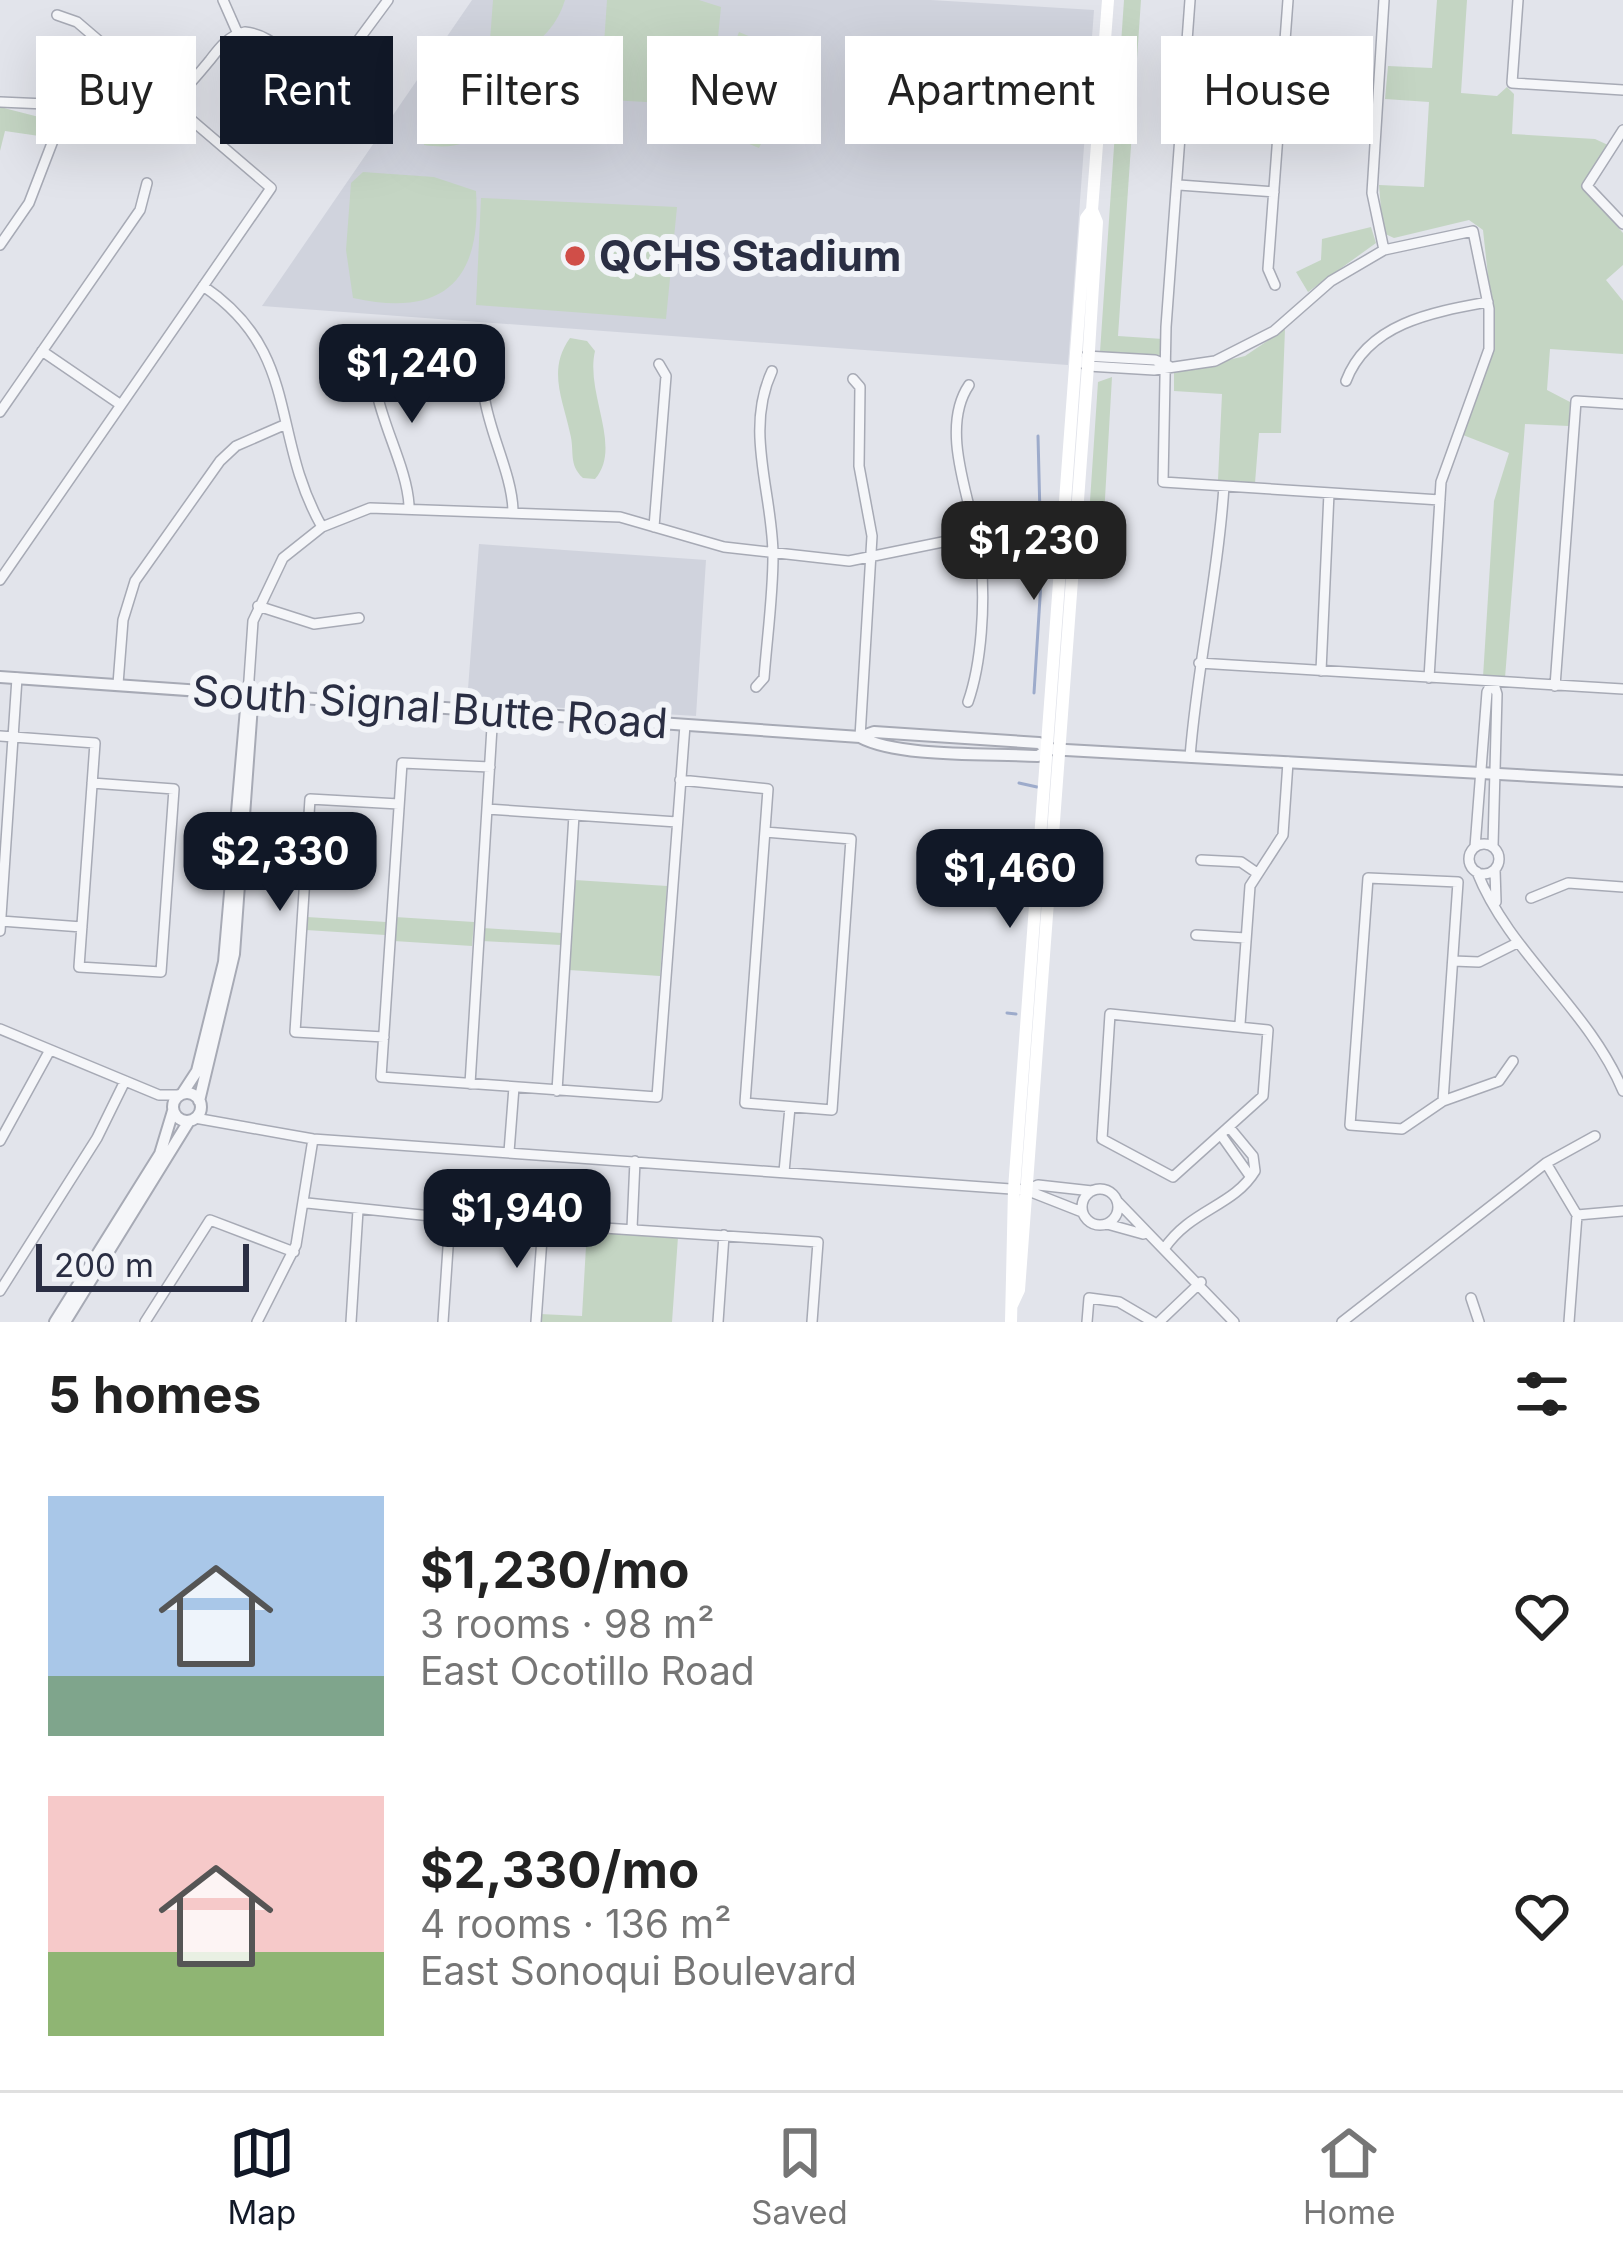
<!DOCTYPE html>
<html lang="en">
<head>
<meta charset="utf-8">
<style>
	:root { --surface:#fff; --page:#f2f2f2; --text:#222; --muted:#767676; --line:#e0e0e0; --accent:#111827 }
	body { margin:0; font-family:Inter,sans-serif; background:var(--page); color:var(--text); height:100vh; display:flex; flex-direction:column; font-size:45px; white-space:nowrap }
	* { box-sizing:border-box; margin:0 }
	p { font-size:39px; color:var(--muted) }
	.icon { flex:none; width:66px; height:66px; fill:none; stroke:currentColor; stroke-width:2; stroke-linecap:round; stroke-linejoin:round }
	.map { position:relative; height:1322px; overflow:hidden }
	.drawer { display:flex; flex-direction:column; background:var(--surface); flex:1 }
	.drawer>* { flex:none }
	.guide { position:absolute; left:36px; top:36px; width:1551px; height:108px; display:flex; gap:24px }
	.scale { position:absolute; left:36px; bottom:30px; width:213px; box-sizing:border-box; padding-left:12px; border:6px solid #2a2e43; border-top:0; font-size:33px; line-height:42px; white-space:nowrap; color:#2a2e43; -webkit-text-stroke:9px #f2f4f8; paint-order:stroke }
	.price { position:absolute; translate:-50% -102px; padding:0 27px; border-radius:24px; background:var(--accent); color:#fff; font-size:39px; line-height:78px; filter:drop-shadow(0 3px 6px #0008) }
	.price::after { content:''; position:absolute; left:50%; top:72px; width:36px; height:27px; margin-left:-18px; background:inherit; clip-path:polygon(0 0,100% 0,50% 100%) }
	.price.current { background:#222; color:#fff }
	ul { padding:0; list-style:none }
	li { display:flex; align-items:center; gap:36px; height:300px; padding:0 48px }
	li span { display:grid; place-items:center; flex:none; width:336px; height:240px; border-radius:0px; color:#555 }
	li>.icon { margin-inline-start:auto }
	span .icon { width:144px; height:144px; fill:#fffc; stroke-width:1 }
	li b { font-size:51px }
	h2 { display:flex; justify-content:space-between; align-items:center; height:144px; padding:0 48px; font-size:51px }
	.chip { padding:0 42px; border-radius:0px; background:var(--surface); box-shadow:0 12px 48px #0002; font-size:42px; line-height:108px }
	.chip.current { background:var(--accent); color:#fff }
	.tabs { display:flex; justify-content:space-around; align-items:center; height:168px; border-top:3px solid var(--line); background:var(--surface); font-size:33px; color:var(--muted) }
	.tabs a { display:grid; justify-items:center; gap:6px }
	.tabs .current { color:var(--accent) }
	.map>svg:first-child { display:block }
	.built { fill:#d0d3dd }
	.green { fill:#c4d5c3 }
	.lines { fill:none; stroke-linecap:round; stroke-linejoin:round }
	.stream { stroke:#9dabcb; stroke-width:3 }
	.minor-casing { stroke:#a7aab5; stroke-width:12 }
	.tertiary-casing { stroke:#a7aab5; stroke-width:14 }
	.minor { stroke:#f5f6f9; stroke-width:9 }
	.tertiary { stroke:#f5f6f9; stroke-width:10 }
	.secondary { stroke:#fff; stroke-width:12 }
	.poi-dot { fill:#d04e48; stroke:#f2f4f8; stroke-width:4.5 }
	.labels { text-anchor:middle; stroke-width:12; stroke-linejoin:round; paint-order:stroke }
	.poi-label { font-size:42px; font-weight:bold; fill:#2a2e43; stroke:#f2f4f8; text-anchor:start }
	.street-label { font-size:42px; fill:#2a2e43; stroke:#f2f4f8 }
</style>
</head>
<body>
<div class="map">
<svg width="1623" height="1322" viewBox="0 0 1623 1322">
	<rect width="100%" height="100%" fill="#e2e4eb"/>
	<path class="built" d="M 472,0 L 931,0 L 1094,10 L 1068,365 L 262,306 Z
		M 479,544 L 706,560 L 696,716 L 467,702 Z"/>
	<path class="green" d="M 493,0 L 565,0 C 554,35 527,57 489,54 Z
		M 607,0 L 699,0 L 721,7 L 712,97 L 700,105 L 610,100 L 603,58 Z
		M 1124,0 L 1141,0 L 1118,336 L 1163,339 L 1159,358 L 1100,352 Z
		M 1437,0 L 1467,0 L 1461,93 L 1497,96 L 1507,87 L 1514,94 L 1512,134 L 1595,139 L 1608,145 L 1583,188 L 1623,233 L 1623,265 L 1606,280 L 1623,301 L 1623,354 L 1550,349 L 1547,390 L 1570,402 L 1569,426 L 1525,424 L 1505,678 L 1483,677 L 1494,501 L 1509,453 L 1463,435 L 1495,340 L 1483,230 L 1469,220 L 1394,238 L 1383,233 L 1379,185 L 1424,187 L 1429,102 L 1385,99 L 1388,66 L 1432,68 Z
		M 739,32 L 813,63 L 804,82 L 792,78 L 759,148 L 723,133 L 755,62 L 732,50 Z
		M 434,71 L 506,78 C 500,127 475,153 424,145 L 429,76 Z
		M 1190,85 L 1277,90 L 1274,140 L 1186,134 Z
		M 0,107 L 39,117 L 46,137 L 5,131 L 0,151 Z
		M 363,172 L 434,177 L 476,191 C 482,281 443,318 353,298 L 346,250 L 351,183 Z
		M 481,198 L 677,207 L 666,319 L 476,305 Z
		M 1371,227 L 1376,243 L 1308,292 L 1296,272 L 1321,260 L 1322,239 Z
		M 1285,329 L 1281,433 L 1259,433 L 1255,483 L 1218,480 L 1222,394 L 1174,391 L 1174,373 L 1245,356 Z
		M 570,338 L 587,341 L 595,351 C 585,394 623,447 595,479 L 583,478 C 568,464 575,452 570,433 C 563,399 547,370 570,338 Z
		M 1112,377 L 1104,516 L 1089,516 L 1098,382 Z
		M 575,880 L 667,886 L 660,976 L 569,970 Z
		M 307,917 L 386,922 L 385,935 L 306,930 Z
		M 395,917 L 474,922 L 472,946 L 394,941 Z
		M 483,928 L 562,933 L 561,945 L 482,941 Z
		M 587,1229 L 678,1237 L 672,1322 L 540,1322 L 540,1314 L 582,1316 Z"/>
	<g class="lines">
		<path class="stream" d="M 1038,436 L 1040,515
			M 1034,693 L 1043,550
			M 1019,783 L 1037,787
			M 1007,1013 L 1016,1014"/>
		<defs>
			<path id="minor" d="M 223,0 L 238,34
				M 1190,0 L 1166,327 L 1163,482 L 1440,500
				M 1518,0 L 1512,83 L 1623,90
				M307 106a10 10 0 1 1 20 0a10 10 0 1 1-20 0Z
				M43 112a13 13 0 1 1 26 0a13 13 0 1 1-26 0Z
				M 0,102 L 46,104
				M 68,110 C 139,139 164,116 210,60 C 220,47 228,36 245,32 C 284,36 294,79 337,69 L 388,0
				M 1623,130 L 1587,186 L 1623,224
				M 1179,185 L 1274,192
				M 0,245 L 29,203 L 59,125
				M 1384,250 L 1372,193 L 1384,0
				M 1275,285 L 1268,269 L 1288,0
				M 203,286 C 302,353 269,434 322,527
				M 379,339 C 358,390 406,453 409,505
				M 491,348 C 465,396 511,457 513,510
				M 42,351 L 121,405
				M 1086,356 L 1155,360 L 1169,366
				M 1076,359 L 1088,366 L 1154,370 L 1215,361 L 1274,331 L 1331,281 L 1384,250 L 1473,231 L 1489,309 L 1489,349 L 1441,482 L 1429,678
				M 853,379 L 860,387 L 859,466 L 872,536 L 860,737
				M 1346,381 C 1368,323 1433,312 1488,302
				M 0,412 L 140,210 L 147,183
				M 654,527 L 666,376 L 659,364
				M 0,580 L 271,188 L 77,22 L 57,15
				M 258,606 L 314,624 L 359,618
				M 1199,663 L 1623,689
				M 1321,671 L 1329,493
				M 1493,681 L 1497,694 L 1493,846
				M 118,684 L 123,620 L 135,581 L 220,461 L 236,446 L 284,425
				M 1555,686 L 1576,401 L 1623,404
				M 756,687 L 764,678 C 767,638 773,596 773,556 C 773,494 744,431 772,371
				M 248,694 L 253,621 L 283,558 L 322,527 L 370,508 L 620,517 L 724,547 L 849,561 L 977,535 L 1075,534
				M 968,702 C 982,662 985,603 981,561 C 975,509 937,432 969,385
				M 0,736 L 95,743 L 79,967 L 161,972 L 174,789 L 92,783
				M 1190,757 C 1197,666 1218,578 1224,486
				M 490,767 L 402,763 L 381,1077 L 657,1097 L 685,725
				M 680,780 L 768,789 C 760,894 753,998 745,1103 L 832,1110 L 851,839 L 765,832
				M 487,809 L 677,822
				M1469 859a15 15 0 1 1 30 0a15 15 0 1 1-30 0Z
				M 1475,847 L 1487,692 L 1493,681
				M 1201,860 L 1241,862 L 1257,873
				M 1495,870 L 1496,902
				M 1477,872 C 1509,953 1589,1009 1623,1091
				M 1531,898 L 1568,883 L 1623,887
				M 1,921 L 82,927
				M 0,931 L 17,678
				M 1196,935 L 1246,938
				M 1453,961 L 1479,962 L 1517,943
				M 1110,1014 L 1268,1030 L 1263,1096 L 1173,1177 L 1102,1139 Z
				M 1240,1024 L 1250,886 L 1283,835 L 1288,762
				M 0,1029 L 159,1095 L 180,1095
				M 384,1037 L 295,1032 L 310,799 L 399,804
				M 470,1084 L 493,711
				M 557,1091 L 574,815
				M 1443,1101 L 1458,882 L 1368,878 L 1350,1125 L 1402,1129 L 1443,1101 L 1499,1081 L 1513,1061
				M 195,1118 L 313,1139 L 1026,1190 L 1082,1212
				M 1221,1135 L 1250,1176
				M 0,1141 L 50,1050
				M 509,1152 L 514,1087
				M 1546,1163 L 1577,1215 L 1569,1322
				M 784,1172 L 790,1107
				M1082 1207a18 18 0 1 1 36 0a18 18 0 1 1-36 0Z
				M 1026,1190 L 1038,1185 L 1092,1191
				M 1117,1201 L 1234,1322
				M 307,1203 L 450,1218 L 443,1322
				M 1577,1215 L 1623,1211
				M 1107,1224 L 1143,1234
				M 632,1228 L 635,1161
				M 1164,1249 C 1191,1209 1233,1207 1255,1171 L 1253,1156 L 1229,1127
				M 0,1291 L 97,1138 L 125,1081
				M 1471,1298 L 1479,1322
				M 145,1322 L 210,1220 L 294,1252
				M 257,1322 L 296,1245 L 313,1139
				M 351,1322 L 358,1210
				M 536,1322 L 543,1224 L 818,1242 L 812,1322
				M 718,1322 L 724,1235
				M 1087,1322 L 1089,1298 L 1119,1302 L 1153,1322
				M 1159,1322 L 1201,1282
				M 1342,1322 L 1546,1163 L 1595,1136"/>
			<path id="tertiary" d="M 0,677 L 860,737 C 899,758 991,753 1038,756 L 1048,749
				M 860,737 L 874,732 L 1039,743 L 1048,749 L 1623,781
				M173 1107a14 14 0 1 1 28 0a14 14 0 1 1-28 0Z
				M 182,1094 L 197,1071 L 224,962 L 247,697
				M 199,1101 L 234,954 L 252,705 L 248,694
				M 55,1322 L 160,1154 L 173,1111
				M 65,1322 L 189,1121"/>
		</defs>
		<use href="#minor" class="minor-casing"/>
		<use href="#tertiary" class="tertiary-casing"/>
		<use href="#minor" class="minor"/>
		<use href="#tertiary" class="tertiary"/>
		<path class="secondary" d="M 1012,1305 L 1019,1290 L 1088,366 L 1097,222 L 1092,210
			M 1011,1322 L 1014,1189 L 1086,218 L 1092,210 L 1108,0"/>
	</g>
	<circle class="poi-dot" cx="575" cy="256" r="12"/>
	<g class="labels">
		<g class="poi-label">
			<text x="599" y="271">QCHS Stadium</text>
		</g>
		<g class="street-label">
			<text transform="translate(430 707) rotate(4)" y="15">South Signal Butte Road</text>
		</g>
	</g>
</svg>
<div class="scale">200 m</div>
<b class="price" style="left:412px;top:426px">$1,240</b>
<b class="price current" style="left:1034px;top:603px">$1,230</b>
<b class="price" style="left:280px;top:914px">$2,330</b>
<b class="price" style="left:1010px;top:931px">$1,460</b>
<b class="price" style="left:517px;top:1271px">$1,940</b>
<div class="guide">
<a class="chip">Buy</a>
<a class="chip current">Rent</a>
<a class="chip">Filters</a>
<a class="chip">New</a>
<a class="chip">Apartment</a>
<a class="chip">House</a>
</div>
</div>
<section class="drawer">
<h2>5 homes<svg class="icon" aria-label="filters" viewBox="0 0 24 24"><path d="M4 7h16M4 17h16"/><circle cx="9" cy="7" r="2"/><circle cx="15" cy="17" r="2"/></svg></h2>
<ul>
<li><span style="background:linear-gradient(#a9c7e8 75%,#7fa58c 0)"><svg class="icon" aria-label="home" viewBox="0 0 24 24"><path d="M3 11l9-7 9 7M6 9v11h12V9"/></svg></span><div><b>$1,230/mo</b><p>3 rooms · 98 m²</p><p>East Ocotillo Road</p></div><svg class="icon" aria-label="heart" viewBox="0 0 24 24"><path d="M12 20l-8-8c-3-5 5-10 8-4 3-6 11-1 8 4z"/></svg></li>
<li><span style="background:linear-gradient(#f6c9c9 65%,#8fb573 0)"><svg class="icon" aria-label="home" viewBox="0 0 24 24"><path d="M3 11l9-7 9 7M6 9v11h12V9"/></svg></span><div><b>$2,330/mo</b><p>4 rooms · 136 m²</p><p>East Sonoqui Boulevard</p></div><svg class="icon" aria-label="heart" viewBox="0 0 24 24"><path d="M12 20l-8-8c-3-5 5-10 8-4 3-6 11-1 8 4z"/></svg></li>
</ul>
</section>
<nav class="tabs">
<a class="current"><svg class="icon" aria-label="map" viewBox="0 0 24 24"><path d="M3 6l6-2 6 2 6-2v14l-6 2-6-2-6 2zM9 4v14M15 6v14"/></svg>Map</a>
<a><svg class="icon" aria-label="saved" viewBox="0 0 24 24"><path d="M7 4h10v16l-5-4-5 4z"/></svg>Saved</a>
<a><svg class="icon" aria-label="home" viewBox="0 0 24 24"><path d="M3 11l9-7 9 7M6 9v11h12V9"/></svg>Home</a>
</nav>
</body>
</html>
